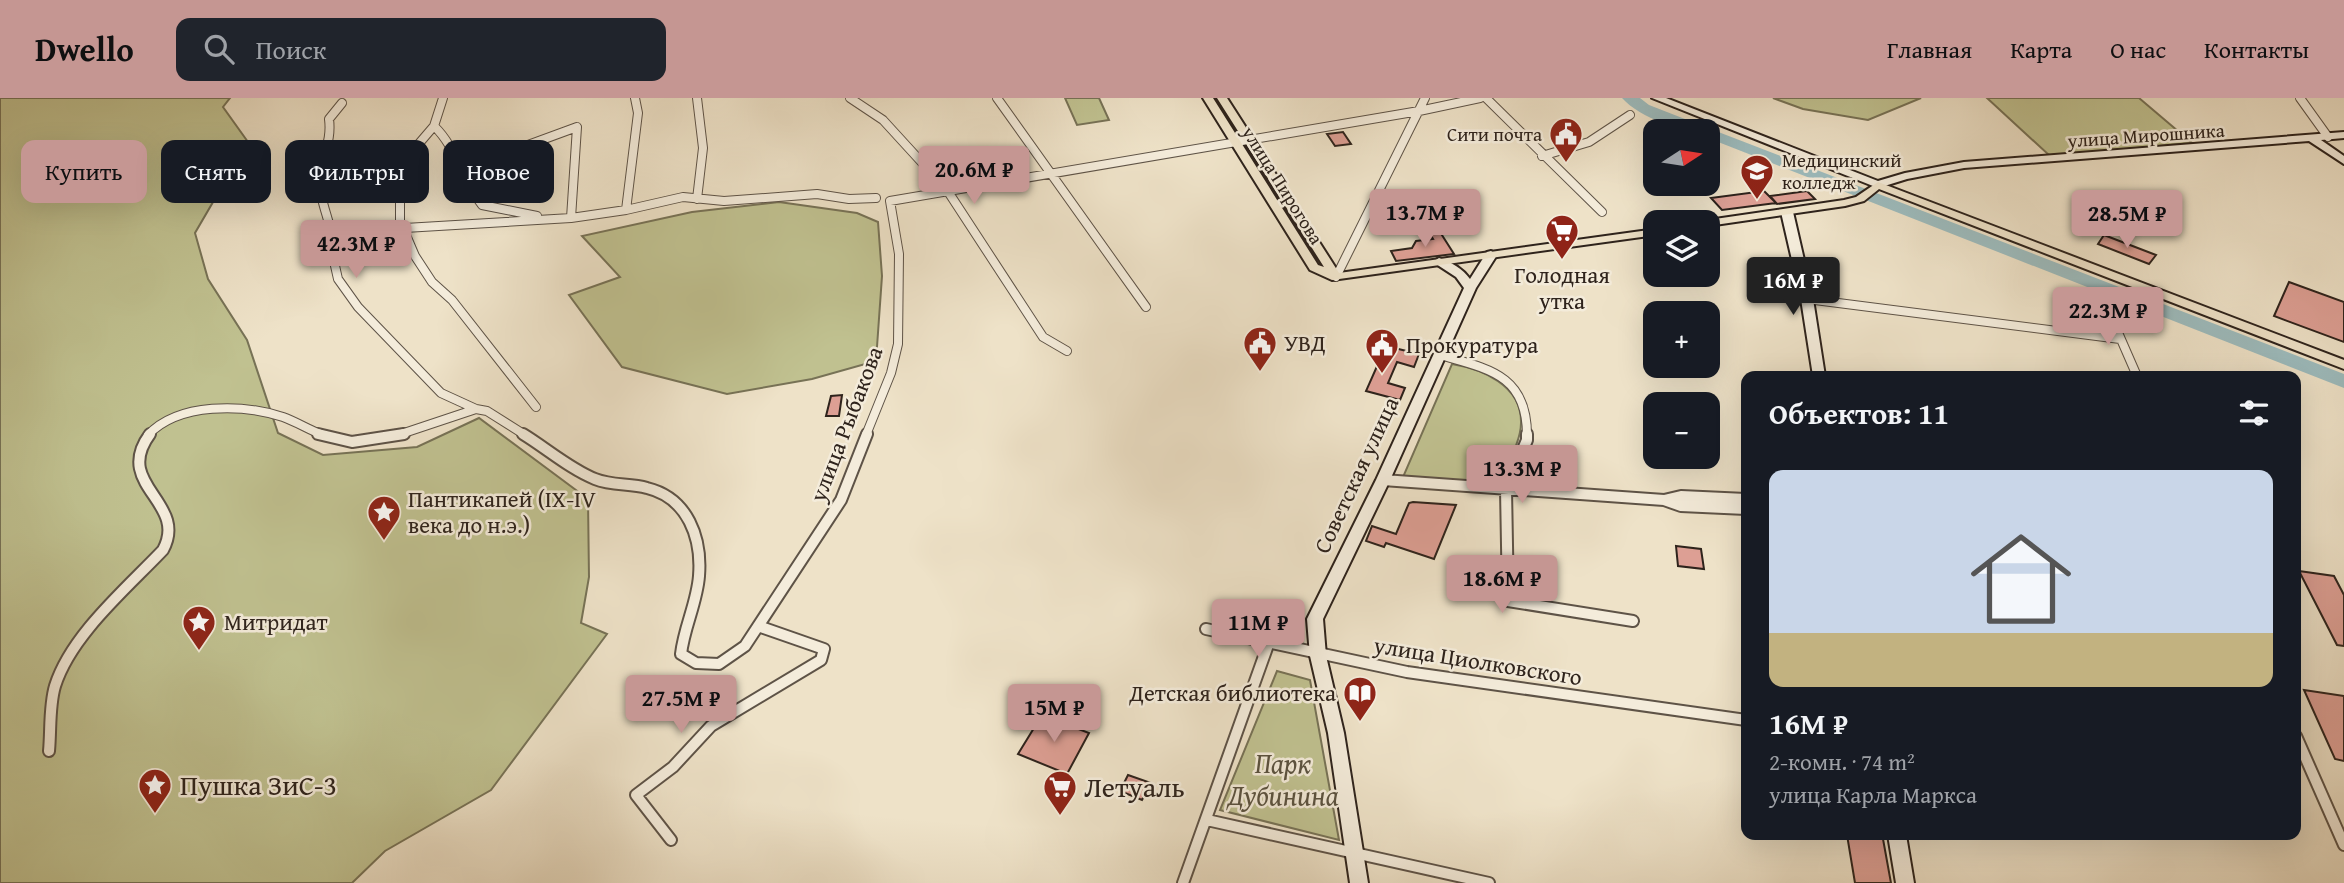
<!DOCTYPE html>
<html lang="ru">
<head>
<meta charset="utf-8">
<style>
	:root { --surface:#171b24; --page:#20242c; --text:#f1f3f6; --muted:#9ea1a6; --line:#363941; --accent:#c59692 }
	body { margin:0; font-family:"Gentium Book Plus",serif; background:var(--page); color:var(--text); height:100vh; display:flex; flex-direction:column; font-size:26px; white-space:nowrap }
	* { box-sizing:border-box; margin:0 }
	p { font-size:23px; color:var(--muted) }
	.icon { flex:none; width:38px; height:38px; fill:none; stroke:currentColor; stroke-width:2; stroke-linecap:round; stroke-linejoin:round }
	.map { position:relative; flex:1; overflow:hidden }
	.panel { position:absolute; left:1741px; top:273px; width:560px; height:469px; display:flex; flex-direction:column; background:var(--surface); border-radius:14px; box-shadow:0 7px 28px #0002 }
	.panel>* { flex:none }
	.banner { position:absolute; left:21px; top:42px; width:665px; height:63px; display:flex; gap:14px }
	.needle { width:46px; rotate:78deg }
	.fabs { position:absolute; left:1643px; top:21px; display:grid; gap:14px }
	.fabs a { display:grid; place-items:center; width:77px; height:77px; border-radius:14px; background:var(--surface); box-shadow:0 7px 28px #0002; font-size:35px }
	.price { position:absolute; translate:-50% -60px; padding:0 16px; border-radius:7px; background:var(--accent); color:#111; font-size:23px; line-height:46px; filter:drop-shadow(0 2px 4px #0008) }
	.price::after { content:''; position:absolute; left:50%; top:42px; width:21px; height:16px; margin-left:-10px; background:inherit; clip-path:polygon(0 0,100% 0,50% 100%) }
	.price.active { background:#222; color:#fff }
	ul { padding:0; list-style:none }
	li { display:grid; align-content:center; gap:14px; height:371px; padding:0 28px }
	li+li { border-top:2px solid var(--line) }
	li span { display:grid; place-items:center; height:217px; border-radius:14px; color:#555 }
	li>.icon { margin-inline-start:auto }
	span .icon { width:126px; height:126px; fill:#fffc; stroke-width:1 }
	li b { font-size:30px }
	h2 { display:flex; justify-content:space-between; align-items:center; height:84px; padding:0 28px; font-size:30px }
	.chip { padding:0 24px; border-radius:14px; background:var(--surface); box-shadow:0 7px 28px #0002; font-size:24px; line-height:63px }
	.chip.active { background:var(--accent); color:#111 }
	header { display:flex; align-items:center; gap:42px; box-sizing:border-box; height:98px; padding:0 35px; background:var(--accent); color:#111 }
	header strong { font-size:33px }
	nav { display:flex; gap:38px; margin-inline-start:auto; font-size:24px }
	.search { width:490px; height:63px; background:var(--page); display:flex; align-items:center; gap:18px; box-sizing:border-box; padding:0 24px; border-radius:14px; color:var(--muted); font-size:26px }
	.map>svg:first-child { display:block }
	.green { fill:#c0c190; stroke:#777256; stroke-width:2 }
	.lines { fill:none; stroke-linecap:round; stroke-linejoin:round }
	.river { fill:#9dbcbe; fill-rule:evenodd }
	.building { fill:#dd9f94; stroke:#2e231c; stroke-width:2 }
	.minor-far1-casing { stroke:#5e5347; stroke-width:10 }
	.minor-casing { stroke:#5e5347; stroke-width:14 }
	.secondary-casing { stroke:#2e231c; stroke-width:4 }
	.primary-casing { stroke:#2e231c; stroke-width:4 }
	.minor-far1 { stroke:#f4ecdb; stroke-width:8 }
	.minor { stroke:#f4ecdb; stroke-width:10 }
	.secondary { fill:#f4ecdb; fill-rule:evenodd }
	.primary { fill:#eee2c8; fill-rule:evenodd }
	.labels { text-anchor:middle; stroke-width:5; stroke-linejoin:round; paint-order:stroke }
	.far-poi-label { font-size:19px; fill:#2e231c; stroke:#f4ecdb; text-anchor:end }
	.far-street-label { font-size:19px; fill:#2e231c; stroke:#f4ecdb }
	.poi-label { font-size:23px; fill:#2e231c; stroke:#f4ecdb; text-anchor:start }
	.street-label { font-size:23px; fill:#2e231c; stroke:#f4ecdb }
	.near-park-label { font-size:28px; font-style:italic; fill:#5a523f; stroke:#f4ecdb }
	.near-poi-label { font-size:28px; fill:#2e231c; stroke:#f4ecdb; text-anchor:start }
</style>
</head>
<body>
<header>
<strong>Dwello</strong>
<div class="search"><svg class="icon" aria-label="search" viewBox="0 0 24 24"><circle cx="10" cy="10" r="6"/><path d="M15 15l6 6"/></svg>Поиск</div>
<nav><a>Главная</a><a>Карта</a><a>О нас</a><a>Контакты</a></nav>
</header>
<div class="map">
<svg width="2344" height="785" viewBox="0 0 2344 785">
	<rect width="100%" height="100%" fill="#eee2c8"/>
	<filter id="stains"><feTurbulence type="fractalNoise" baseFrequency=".00286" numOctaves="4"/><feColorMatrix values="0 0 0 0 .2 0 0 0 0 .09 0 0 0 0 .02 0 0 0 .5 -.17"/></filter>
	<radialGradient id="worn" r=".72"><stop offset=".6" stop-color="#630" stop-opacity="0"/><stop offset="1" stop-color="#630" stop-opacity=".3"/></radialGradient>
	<path class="green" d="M 0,0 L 230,0 L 223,9 L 248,44 L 195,135 L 208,181 L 247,242 L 278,335 L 323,357 L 417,349 L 479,320 L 588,401 L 589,479 L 581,525 L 607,536 L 491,692 L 385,753 L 352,785 L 0,785 Z
		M 1065,0 L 1099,0 L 1109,22 L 1077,27 Z
		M 1773,0 L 1921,0 L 1868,22 L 1803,11 Z
		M 1987,0 L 2139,0 L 2192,45 L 2050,58 Z
		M 1250,50 L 1329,169 L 1320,171 L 1248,55 Z
		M 779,104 L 857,115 L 878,124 L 882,178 L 876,263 L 812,281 L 727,296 L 622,269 L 569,197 L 620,179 L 582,138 L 692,114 Z
		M 1452,266 C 1482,271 1522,287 1521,325 C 1521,344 1506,368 1499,386 L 1403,379 Z
		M 1277,573 L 1310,582 L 1339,742 L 1220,712 Z"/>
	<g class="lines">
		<path class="river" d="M 1622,0 L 1640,0 L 1649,7 L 1708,30 L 2344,276 L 2344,290 L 1708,40 L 1708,33 C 1681,33 1641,21 1622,0 Z"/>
	</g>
	<path class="building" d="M 1343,34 L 1351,46 L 1335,48 L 1327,36 Z
		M 1764,93 L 1776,105 L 1722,112 L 1711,100 Z
		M 1807,93 L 1815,101 L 1777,106 L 1770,98 Z
		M 1440,134 L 1454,156 L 1396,163 L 1391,153 L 1412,150 L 1416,143 L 1433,141 L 1430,136 Z
		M 2104,137 L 2156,157 L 2149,166 L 2098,146 Z
		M 2289,184 L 2344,204 L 2344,244 L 2274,218 Z
		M 1386,248 L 1419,256 L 1414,269 L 1397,264 L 1388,285 L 1405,290 L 1400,302 L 1366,293 Z
		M 842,297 L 839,318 L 826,318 L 831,298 Z
		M 1413,404 L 1456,407 L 1434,461 L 1386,445 L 1384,449 L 1366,443 L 1372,428 L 1396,436 L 1409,405 Z
		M 1676,448 L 1701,451 L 1704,471 L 1678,468 Z
		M 2299,473 L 2334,478 L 2344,497 L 2344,548 L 2337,547 Z
		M 2304,592 L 2344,598 L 2344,663 L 2335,661 Z
		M 1042,617 L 1089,635 L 1067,676 L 1018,656 Z
		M 1128,677 L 1151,685 L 1142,702 L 1120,693 Z
		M 1847,737 L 1883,741 L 1891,785 L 1855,785 Z"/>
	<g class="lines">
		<defs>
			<path id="minor-far1" d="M 443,0 L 434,28 L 416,49 L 400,92 L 400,123 L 415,158 L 432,184 L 452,202 L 536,309
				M 697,0 L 703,50 L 697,101
				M 850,0 L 883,22 L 947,92 L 1043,239 L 1067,253
				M 997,0 L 1146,209
				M 1486,0 L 1602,114
				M 2300,0 L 2328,39
				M 342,5 L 329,21 C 332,44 322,56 320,77 C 318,98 328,117 332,138 L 325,144 L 331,150 L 338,181 L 358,209 L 441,295 L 476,311
				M 434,28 C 457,50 462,82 482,107 L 537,118
				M 1542,58 L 1589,44 L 1630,17
				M 460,72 L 577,29 L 571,120
				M 626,112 L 638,15 L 635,0
				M 325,144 L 405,130 L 571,120 L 626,112 L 683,99 L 724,103 L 817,96 L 849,101 L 876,100
				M 1336,179 L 1425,0
				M 1807,201 L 2120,241
				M 2106,207 L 2137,278
				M 1440,257 C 1489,271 1527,277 1527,337
				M 148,337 C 179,304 243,306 283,319 C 297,324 309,332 323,337
				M 398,337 L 476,311 L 487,313 L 525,337
				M 866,337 L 891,275 L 898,246 L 899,156 L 890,103 L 1419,13 L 1480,0"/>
			<path id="minor" d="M 318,336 L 352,344 L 404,336
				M 523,336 C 546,350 570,371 595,381 C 612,388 630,385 647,390 C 688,400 702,440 699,478 C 697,505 684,529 681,556 L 696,565 L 719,566 L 745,548 L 841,402 L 867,336
				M 1527,336 L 1527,342 L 1506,391 L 1508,503 L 1633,523
				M 1383,382 L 1664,402 L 1681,408 L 1746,411
				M 1664,402 L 1681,398 L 1746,401
				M 1206,531 L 1407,574 L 1746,622
				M 2296,638 L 2344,747
				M 49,653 C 51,632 49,608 55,588 C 71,537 127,490 163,452 C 189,404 112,387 150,336
				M 1207,722 L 1489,785
				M 671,742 L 636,697 L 673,669 L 711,628 L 821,562 L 824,551 L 758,528
				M 1183,785 L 1268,547"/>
			<path id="secondary" d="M 1652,0 L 1666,0 L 1878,83 L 1905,75 L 1964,64 L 2344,34 L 2344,40 L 2321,42 L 2344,58 L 2344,66 L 2309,43 L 1964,70 L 1907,81 L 1878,90 Z
				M 1787,111 L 1793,114 L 1813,201 L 1825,278 L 1813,278 L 1801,201 L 1781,114 Z
				M 1491,153 L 1497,157 L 1476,190 L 1390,382 L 1323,521 L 1326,558 L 1344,635 L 1368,785 L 1350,785 L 1328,635 L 1310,558 L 1307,521 L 1376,382 L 1464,190 L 1456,179 L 1433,164 L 1439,160 C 1451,164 1463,171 1470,181 L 1487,154 Z
				M 1888,737 L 1906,737 L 1914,785 L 1896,785 Z"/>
			<path id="primary" d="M 1203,0 L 1213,0 L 1318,167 L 1324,169 L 1217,0 L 1227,0 L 1339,175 L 1656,131 L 1656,137 L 1332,182 L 1310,172 Z
				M 1878,84 L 2344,262 L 2344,271 L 1879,91 L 1864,103 L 1845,108 L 1708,128 L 1708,124 L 1703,124 L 1708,122 L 1844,102 L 1856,99 Z"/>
		</defs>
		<use href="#minor-far1" class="minor-far1-casing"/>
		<use href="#minor" class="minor-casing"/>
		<use href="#secondary" class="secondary-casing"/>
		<use href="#primary" class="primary-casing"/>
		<use href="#minor-far1" class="minor-far1"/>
		<use href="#minor" class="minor"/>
		<use href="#secondary" class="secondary"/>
		<use href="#primary" class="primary"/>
	</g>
	<defs>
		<symbol id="civic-pin" viewBox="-11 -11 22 30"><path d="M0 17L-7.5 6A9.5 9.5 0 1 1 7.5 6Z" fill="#8f2418" stroke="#f4ecdb"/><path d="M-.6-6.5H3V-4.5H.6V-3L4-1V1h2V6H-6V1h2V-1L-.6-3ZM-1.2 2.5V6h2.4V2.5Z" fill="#fff"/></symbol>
		<symbol id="university-pin" viewBox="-11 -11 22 30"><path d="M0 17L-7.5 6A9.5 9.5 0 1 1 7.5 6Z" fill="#8f2418" stroke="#f4ecdb"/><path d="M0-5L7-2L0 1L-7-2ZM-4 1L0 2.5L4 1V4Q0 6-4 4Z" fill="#fff"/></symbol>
		<symbol id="supermarket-pin" viewBox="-11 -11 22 30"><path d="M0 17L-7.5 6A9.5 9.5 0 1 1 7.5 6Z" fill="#8f2418" stroke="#f4ecdb"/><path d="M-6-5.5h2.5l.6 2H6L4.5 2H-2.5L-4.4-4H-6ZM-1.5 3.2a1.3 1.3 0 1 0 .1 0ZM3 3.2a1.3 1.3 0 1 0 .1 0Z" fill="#fff"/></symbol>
		<symbol id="sight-pin" viewBox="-11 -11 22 30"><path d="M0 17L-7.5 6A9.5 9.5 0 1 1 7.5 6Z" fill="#8f2418" stroke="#f4ecdb"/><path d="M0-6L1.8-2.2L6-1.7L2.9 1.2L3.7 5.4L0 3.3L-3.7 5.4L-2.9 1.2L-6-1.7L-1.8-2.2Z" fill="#fff"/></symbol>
		<symbol id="library-pin" viewBox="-11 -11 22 30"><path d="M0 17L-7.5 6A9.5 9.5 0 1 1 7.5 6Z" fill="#8f2418" stroke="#f4ecdb"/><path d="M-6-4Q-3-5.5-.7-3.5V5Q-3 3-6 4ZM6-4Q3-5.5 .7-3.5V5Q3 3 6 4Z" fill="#fff"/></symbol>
	</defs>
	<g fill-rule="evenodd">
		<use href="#civic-pin" x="1547" y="17" width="38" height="52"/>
		<use href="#university-pin" x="1738" y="54" width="38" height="52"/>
		<use href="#supermarket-pin" x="1543" y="114" width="38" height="52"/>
		<use href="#civic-pin" x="1241" y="226" width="38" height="52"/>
		<use href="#civic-pin" x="1363" y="228" width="38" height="52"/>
		<use href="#sight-pin" x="365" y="395" width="38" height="52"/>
		<use href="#sight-pin" x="180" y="505" width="38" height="52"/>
		<use href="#library-pin" x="1341" y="576" width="38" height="52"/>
		<use href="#sight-pin" x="136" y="668" width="38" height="52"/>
		<use href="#supermarket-pin" x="1041" y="670" width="38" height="52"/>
	</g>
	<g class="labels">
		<g class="far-poi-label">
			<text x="1542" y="43">Сити почта</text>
			<text x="1782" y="69" text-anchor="start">Медицинский<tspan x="1782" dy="22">колледж</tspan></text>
		</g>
		<g class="far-street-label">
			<text transform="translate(2146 37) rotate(-4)" y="7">улица Мирошника</text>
			<text transform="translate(1283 87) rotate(58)" y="7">улица Пирогова</text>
		</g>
		<g class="poi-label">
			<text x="1562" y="185" text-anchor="middle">Голодная<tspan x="1562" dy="26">утка</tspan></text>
			<text x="1284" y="253">УВД</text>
			<text x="1406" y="255">Прокуратура</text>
			<text x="408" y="409">Пантикапей (IX-IV<tspan x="408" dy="26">века до н.э.)</tspan></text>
			<text x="224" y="532">Митридат</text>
			<text x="1336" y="603" text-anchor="end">Детская библиотека</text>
		</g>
		<g class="street-label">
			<text transform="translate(846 326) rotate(-69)" y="8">улица Рыбакова</text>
			<text transform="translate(1356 377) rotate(-65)" y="8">Советская улица</text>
			<text transform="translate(1478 563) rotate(9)" y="8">улица Циолковского</text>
		</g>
		<g class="near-park-label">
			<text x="1283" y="675">Парк<tspan x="1283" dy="32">Дубинина</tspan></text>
		</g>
		<g class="near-poi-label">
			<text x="180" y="697">Пушка ЗиС-3</text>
			<text x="1084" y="699">Летуаль</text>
		</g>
	</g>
	<rect width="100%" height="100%" filter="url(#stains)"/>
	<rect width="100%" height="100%" fill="url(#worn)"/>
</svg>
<div class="fabs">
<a><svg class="needle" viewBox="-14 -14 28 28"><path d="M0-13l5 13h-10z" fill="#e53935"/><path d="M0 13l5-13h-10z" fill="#9ea1a6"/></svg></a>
<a><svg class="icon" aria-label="layers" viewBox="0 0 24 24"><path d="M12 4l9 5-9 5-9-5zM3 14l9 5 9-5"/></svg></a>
<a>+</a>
<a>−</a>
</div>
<b class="price" style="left:974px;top:108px">20.6M ₽</b>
<b class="price" style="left:1425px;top:151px">13.7M ₽</b>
<b class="price" style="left:2127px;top:152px">28.5M ₽</b>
<b class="price" style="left:356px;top:182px">42.3M ₽</b>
<b class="price active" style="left:1793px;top:219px">16M ₽</b>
<b class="price" style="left:2108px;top:249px">22.3M ₽</b>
<b class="price" style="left:1522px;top:407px">13.3M ₽</b>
<b class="price" style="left:1502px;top:517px">18.6M ₽</b>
<b class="price" style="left:1258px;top:561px">11M ₽</b>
<b class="price" style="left:681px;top:637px">27.5M ₽</b>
<b class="price" style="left:1054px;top:646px">15M ₽</b>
<div class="banner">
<a class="chip active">Купить</a>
<a class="chip">Снять</a>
<a class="chip">Фильтры</a>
<a class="chip">Новое</a>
</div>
<section class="panel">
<h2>Объектов: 11<svg class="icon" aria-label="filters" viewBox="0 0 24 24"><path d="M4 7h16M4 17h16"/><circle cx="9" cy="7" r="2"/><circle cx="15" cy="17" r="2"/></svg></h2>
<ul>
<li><span style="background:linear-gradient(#c9d6e8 75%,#c2b280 0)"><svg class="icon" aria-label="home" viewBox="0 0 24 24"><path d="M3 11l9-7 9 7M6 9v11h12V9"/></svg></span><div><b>16M ₽</b><p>2-комн. · 74 m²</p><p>улица Карла Маркса</p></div></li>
</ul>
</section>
</div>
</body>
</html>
